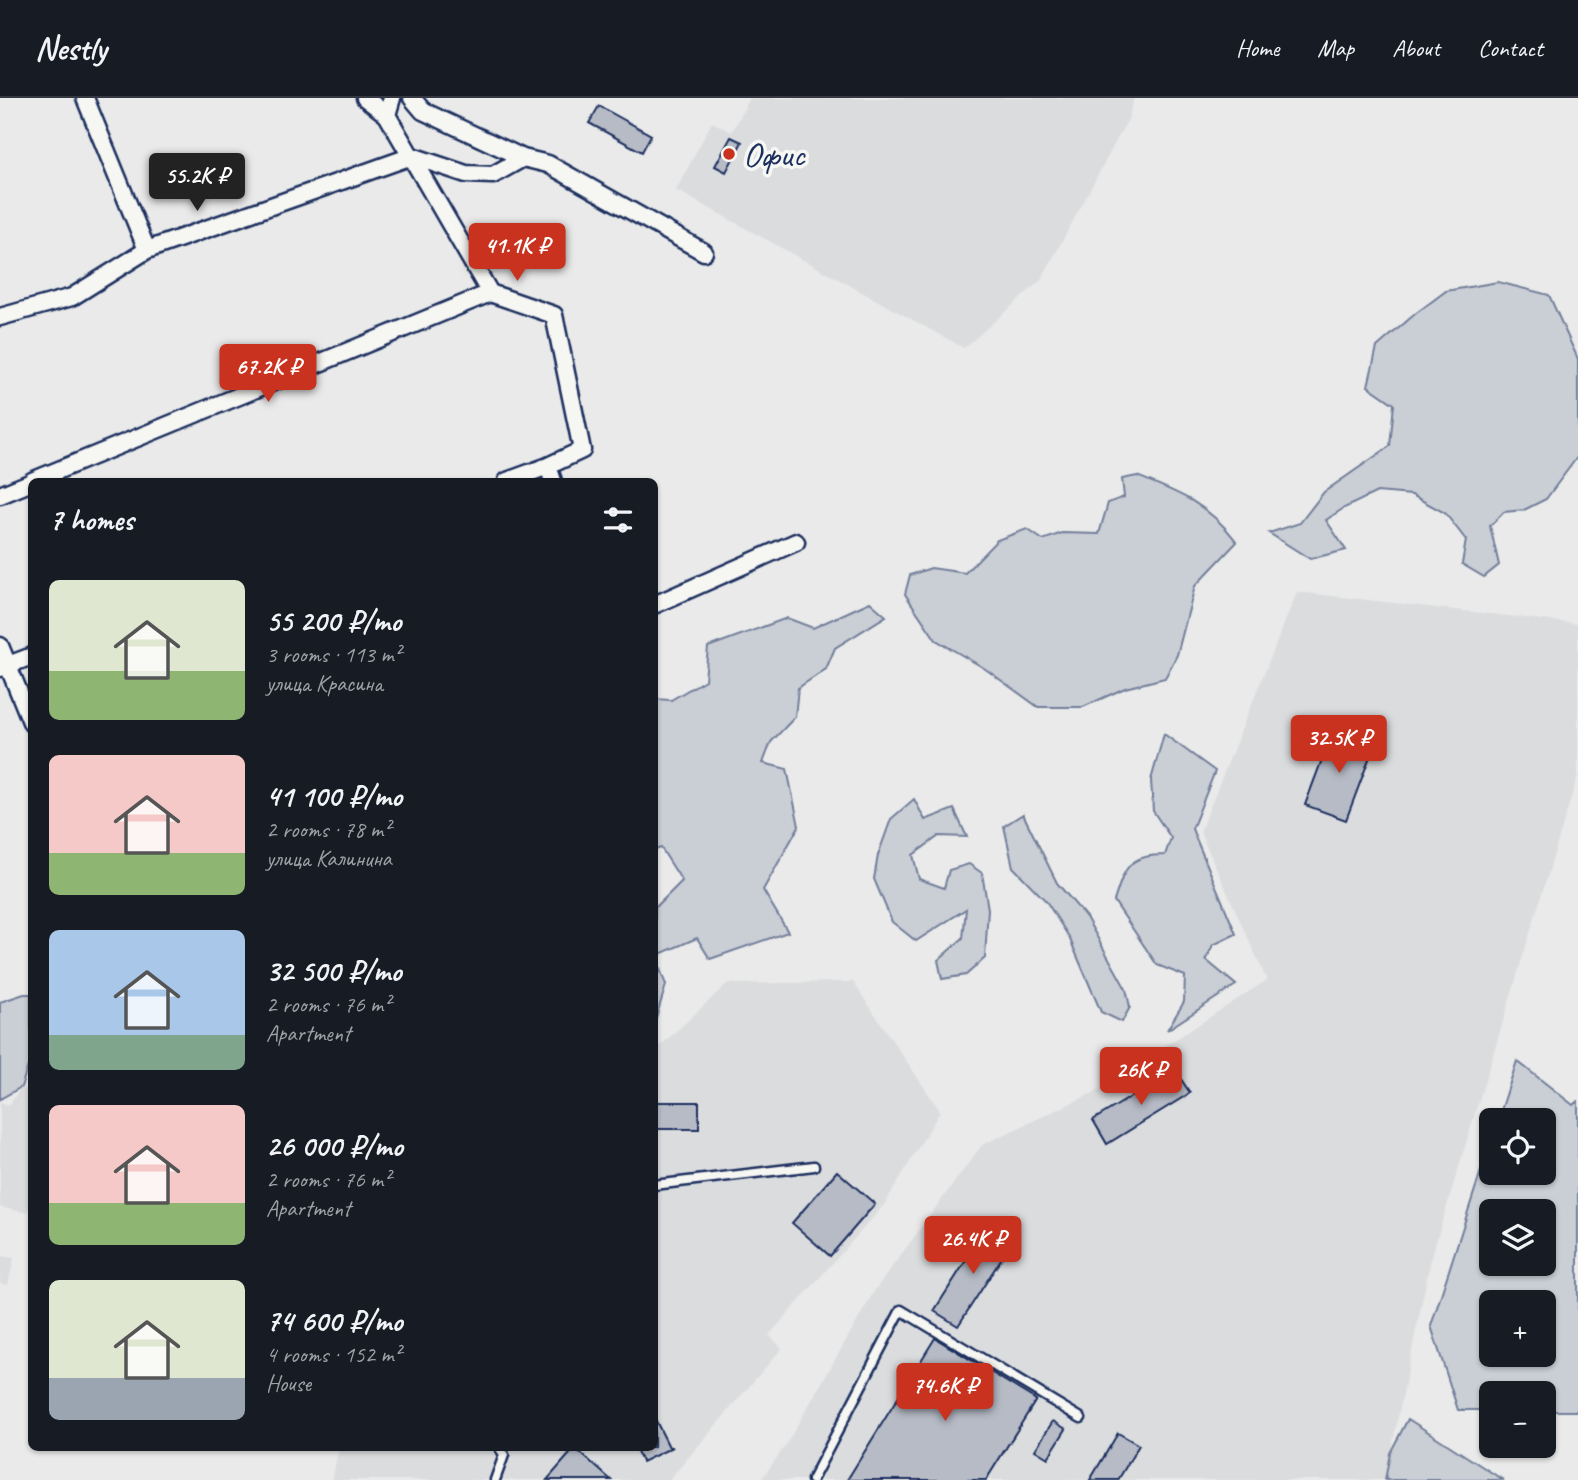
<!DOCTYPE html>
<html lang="en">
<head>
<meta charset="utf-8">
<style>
	:root { --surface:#171b24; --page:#242831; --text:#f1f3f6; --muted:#9ea1a6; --line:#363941; --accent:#c8321e }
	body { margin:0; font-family:Caveat,sans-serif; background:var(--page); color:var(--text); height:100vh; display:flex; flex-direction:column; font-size:26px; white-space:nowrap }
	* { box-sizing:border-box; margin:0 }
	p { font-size:23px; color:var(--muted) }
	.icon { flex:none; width:38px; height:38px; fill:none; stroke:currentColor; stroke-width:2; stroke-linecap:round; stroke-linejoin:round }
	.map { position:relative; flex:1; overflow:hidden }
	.details { position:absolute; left:28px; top:380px; width:630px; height:973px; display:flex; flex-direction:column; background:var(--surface); border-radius:10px; box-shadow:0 2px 5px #0004 }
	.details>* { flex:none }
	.buttons { position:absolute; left:1479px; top:1010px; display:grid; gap:14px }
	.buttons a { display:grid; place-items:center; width:77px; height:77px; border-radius:10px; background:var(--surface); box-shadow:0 2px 5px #0004; font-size:35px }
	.price { position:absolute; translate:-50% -60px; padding:0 16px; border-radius:7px; background:var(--accent); color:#fff; font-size:23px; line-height:46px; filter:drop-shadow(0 2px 4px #0008) }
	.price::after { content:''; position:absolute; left:50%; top:42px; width:21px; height:16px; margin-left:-10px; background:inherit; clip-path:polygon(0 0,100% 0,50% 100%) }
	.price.selected { background:#222; color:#fff }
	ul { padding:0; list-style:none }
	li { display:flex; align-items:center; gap:21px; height:175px; padding:0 21px }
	li span { display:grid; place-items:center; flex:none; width:196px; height:140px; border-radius:10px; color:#555 }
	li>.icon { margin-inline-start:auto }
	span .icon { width:84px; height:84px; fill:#fffc; stroke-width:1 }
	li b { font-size:30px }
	h2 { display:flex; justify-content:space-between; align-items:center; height:84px; padding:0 21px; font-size:30px }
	header { display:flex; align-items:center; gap:42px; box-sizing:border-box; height:98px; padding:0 35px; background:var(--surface); border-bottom:2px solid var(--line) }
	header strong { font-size:33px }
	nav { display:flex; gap:38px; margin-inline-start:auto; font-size:24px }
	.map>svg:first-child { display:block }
	.built { fill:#dadcde }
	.green { fill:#caced5; stroke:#727e9a; stroke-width:2; fill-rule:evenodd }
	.building { fill:#b6bbc6; stroke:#1b2f5e; stroke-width:2 }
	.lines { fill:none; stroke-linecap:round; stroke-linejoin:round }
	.lane-casing { stroke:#1b2f5e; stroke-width:13 }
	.street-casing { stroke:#1b2f5e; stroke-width:21 }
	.lane { stroke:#f6f6f2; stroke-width:8 }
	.street { stroke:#f6f6f2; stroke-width:16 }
	.poi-dot { fill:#c8321e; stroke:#f6f6f2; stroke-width:2.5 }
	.labels { text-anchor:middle; stroke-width:7; stroke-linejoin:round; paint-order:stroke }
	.poi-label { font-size:35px; fill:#1b2f5e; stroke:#f6f6f2; text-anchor:start }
</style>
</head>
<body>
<header>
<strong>Nestly</strong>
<nav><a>Home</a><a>Map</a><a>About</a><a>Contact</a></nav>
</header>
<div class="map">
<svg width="1578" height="1382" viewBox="0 0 1578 1382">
	<rect width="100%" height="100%" fill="#e9eae9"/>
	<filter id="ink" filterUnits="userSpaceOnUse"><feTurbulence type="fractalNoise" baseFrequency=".0143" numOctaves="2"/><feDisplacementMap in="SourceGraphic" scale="14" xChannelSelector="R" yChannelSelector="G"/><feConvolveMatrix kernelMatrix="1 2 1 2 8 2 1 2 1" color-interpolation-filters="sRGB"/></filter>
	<g filter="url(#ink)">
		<path class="built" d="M 750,0 L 1134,0 L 1128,21 L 1041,182 L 964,250 L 676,92 L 712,24 L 732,34 Z
			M 1297,494 L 1578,526 L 1578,677 L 1431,1160 L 1385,1382 L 761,1382 L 786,1347 L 875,1192 L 982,1047 L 1093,995 L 1267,882 L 1200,734 Z
			M 853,884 L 940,1013 L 884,1107 L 769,1237 L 782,1250 L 669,1382 L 332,1382 L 339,1349 L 654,1349 L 655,953 L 727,886 Z
			M 21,989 L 32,995 L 31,1023 L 28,1028 L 32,1030 L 32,1099 L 27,1115 L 0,1109 L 0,1004 L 9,1008 Z
			M 0,1158 L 14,1160 L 8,1187 L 0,1185 Z"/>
		<path class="green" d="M 1498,184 L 1549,197 L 1578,261 L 1578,358 L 1546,401 L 1524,412 L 1504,414 L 1490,428 L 1499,467 L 1484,479 L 1462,466 L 1466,442 L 1445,415 L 1412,397 L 1377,394 L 1344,410 L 1326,422 L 1346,452 L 1310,461 L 1269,435 L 1300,425 L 1324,394 L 1390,348 L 1394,306 L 1368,288 L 1377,249 L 1415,216 L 1446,193 Z
			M 1137,378 C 1180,395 1208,406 1237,444 L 1195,488 L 1177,557 L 1165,580 L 1125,590 L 1083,609 L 1038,609 L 984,570 L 936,542 L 905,496 L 910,477 L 931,470 L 965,475 L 997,442 L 1027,431 L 1043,442 L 1062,435 L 1099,436 L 1108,405 L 1124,399 L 1122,381 Z
			M 870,504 L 886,518 L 835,550 L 826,571 L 798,590 L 795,619 L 771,644 L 763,665 L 787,671 L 799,728 L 763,792 L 788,834 L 710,861 L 697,840 L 655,858 L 666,887 L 655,923 L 655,810 L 682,783 L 661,750 L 655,752 L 655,601 L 671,602 L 705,582 L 708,549 L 787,520 L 813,530 Z
			M 1164,636 L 1215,673 L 1192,731 L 1236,836 L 1213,847 L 1206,862 L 1236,887 L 1167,932 L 1184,904 L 1185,878 L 1157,867 L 1114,803 C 1125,770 1127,757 1165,757 L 1171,740 L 1153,713 L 1151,682 Z
			M 914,701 L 925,722 L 954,711 L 967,739 L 939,738 L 913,757 L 919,781 L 944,790 L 949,772 L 969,766 L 982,775 L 988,811 L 985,860 L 966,877 L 942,881 L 938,862 L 963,840 L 966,811 L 916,843 L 892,824 L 874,781 L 878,757 L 891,721 Z
			M 1023,716 L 1057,785 L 1086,819 L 1126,891 L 1130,909 L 1122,924 L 1101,914 L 1069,839 L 1046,803 L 1013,769 L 1004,728 Z
			M 24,896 L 31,896 L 31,968 L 28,968 L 21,989 L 0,1001 L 0,904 Z
			M 1517,963 L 1573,1007 L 1578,1003 L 1578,1313 L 1544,1313 L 1544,1295 L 1491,1295 L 1491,1312 L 1458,1312 L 1431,1228 L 1491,1042 L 1491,1074 L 1544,1074 L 1544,1022 L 1498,1022 ZM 1491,1113 L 1544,1113 L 1544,1166 L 1491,1166 ZM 1491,1204 L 1544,1204 L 1544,1256 L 1491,1256 Z
			M 1408,1321 L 1500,1380 L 1504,1382 L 1385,1382 L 1390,1355 Z"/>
		<path class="building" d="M 599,8 L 651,37 L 642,54 L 589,25 Z
			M 731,39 L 742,44 L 726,74 L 715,68 Z
			M 1333,632 L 1374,648 L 1346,722 L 1305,707 Z
			M 1175,972 L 1190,995 L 1107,1046 L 1093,1022 Z
			M 654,1004 L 699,1004 L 699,1031 L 654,1031 Z
			M 837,1073 L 875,1106 L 830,1158 L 792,1125 Z
			M 988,1128 L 1012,1144 L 958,1228 L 934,1213 Z
			M 935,1240 L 1036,1302 L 986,1382 L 847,1382 Z
			M 654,1319 L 669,1349 L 673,1349 L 642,1364 L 635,1349 L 654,1349 Z
			M 1053,1323 L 1066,1331 L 1048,1360 L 1035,1352 Z
			M 1118,1335 L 1139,1347 L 1118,1382 L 1090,1382 Z
			M 575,1350 L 611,1382 L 547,1382 Z"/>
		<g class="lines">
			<defs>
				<path id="lane" d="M 654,1087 L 814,1068
					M 495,1382 L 504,1357 L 499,1349
					M 812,1382 L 901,1212 L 1081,1320"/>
				<path id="street" d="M 85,0 L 147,152
					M 365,0 L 387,17 L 490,195 L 554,217 L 582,352 L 548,368 L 553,383
					M 412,0 L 423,13 L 523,60
					M 387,17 L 392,0
					M 0,219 L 72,199 L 147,152 L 412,58 L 466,76 L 493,77 L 523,60 L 548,66 L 704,154
					M 32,383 L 490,195
					M 507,383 L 548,368
					M 0,397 L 32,384
					M 654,507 L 796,444
					M 0,548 L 32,626
					M 0,570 L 32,558"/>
			</defs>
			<use href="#lane" class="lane-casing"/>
			<use href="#street" class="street-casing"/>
			<use href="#lane" class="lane"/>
			<use href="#street" class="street"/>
		</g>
	</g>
	<circle class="poi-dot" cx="729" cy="56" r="7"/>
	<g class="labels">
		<g class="poi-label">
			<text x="743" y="68">Офис</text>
		</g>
	</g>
</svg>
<div class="buttons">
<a><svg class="icon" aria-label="locate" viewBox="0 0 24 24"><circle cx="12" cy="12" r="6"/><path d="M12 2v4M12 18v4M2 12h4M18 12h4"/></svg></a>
<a><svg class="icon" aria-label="layers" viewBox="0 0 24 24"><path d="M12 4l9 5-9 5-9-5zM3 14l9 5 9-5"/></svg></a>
<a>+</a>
<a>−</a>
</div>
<b class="price selected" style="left:197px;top:115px">55.2K ₽</b>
<b class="price" style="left:517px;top:185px">41.1K ₽</b>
<b class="price" style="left:268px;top:306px">67.2K ₽</b>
<b class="price" style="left:1339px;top:677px">32.5K ₽</b>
<b class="price" style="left:1141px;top:1009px">26K ₽</b>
<b class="price" style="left:973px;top:1178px">26.4K ₽</b>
<b class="price" style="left:945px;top:1325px">74.6K ₽</b>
<section class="details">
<h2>7 homes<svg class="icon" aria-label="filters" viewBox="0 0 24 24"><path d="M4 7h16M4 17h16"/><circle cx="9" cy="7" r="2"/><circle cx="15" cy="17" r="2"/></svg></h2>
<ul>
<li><span style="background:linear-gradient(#dfe7d0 65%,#8fb573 0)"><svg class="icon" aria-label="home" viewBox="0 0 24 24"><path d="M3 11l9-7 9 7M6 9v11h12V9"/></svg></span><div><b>55 200 ₽/mo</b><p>3 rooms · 113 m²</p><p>улица Красина</p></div></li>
<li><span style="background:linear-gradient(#f6c9c9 70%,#8fb573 0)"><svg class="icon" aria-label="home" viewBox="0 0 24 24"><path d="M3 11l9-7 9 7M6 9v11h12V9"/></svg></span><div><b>41 100 ₽/mo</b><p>2 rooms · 78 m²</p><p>улица Калинина</p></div></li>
<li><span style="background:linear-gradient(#a9c7e8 75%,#7fa58c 0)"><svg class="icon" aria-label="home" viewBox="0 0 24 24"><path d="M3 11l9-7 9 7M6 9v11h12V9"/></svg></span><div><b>32 500 ₽/mo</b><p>2 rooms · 76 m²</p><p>Apartment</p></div></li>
<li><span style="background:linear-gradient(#f6c9c9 70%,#8fb573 0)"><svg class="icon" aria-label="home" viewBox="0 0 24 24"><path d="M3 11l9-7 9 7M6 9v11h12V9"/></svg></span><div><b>26 000 ₽/mo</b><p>2 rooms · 76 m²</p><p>Apartment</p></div></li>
<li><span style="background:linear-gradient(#dfe7d0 70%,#9aa5b1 0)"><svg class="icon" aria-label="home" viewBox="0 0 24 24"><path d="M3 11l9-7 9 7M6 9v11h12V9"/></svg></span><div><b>74 600 ₽/mo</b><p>4 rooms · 152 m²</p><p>House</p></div></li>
</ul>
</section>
</div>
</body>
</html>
